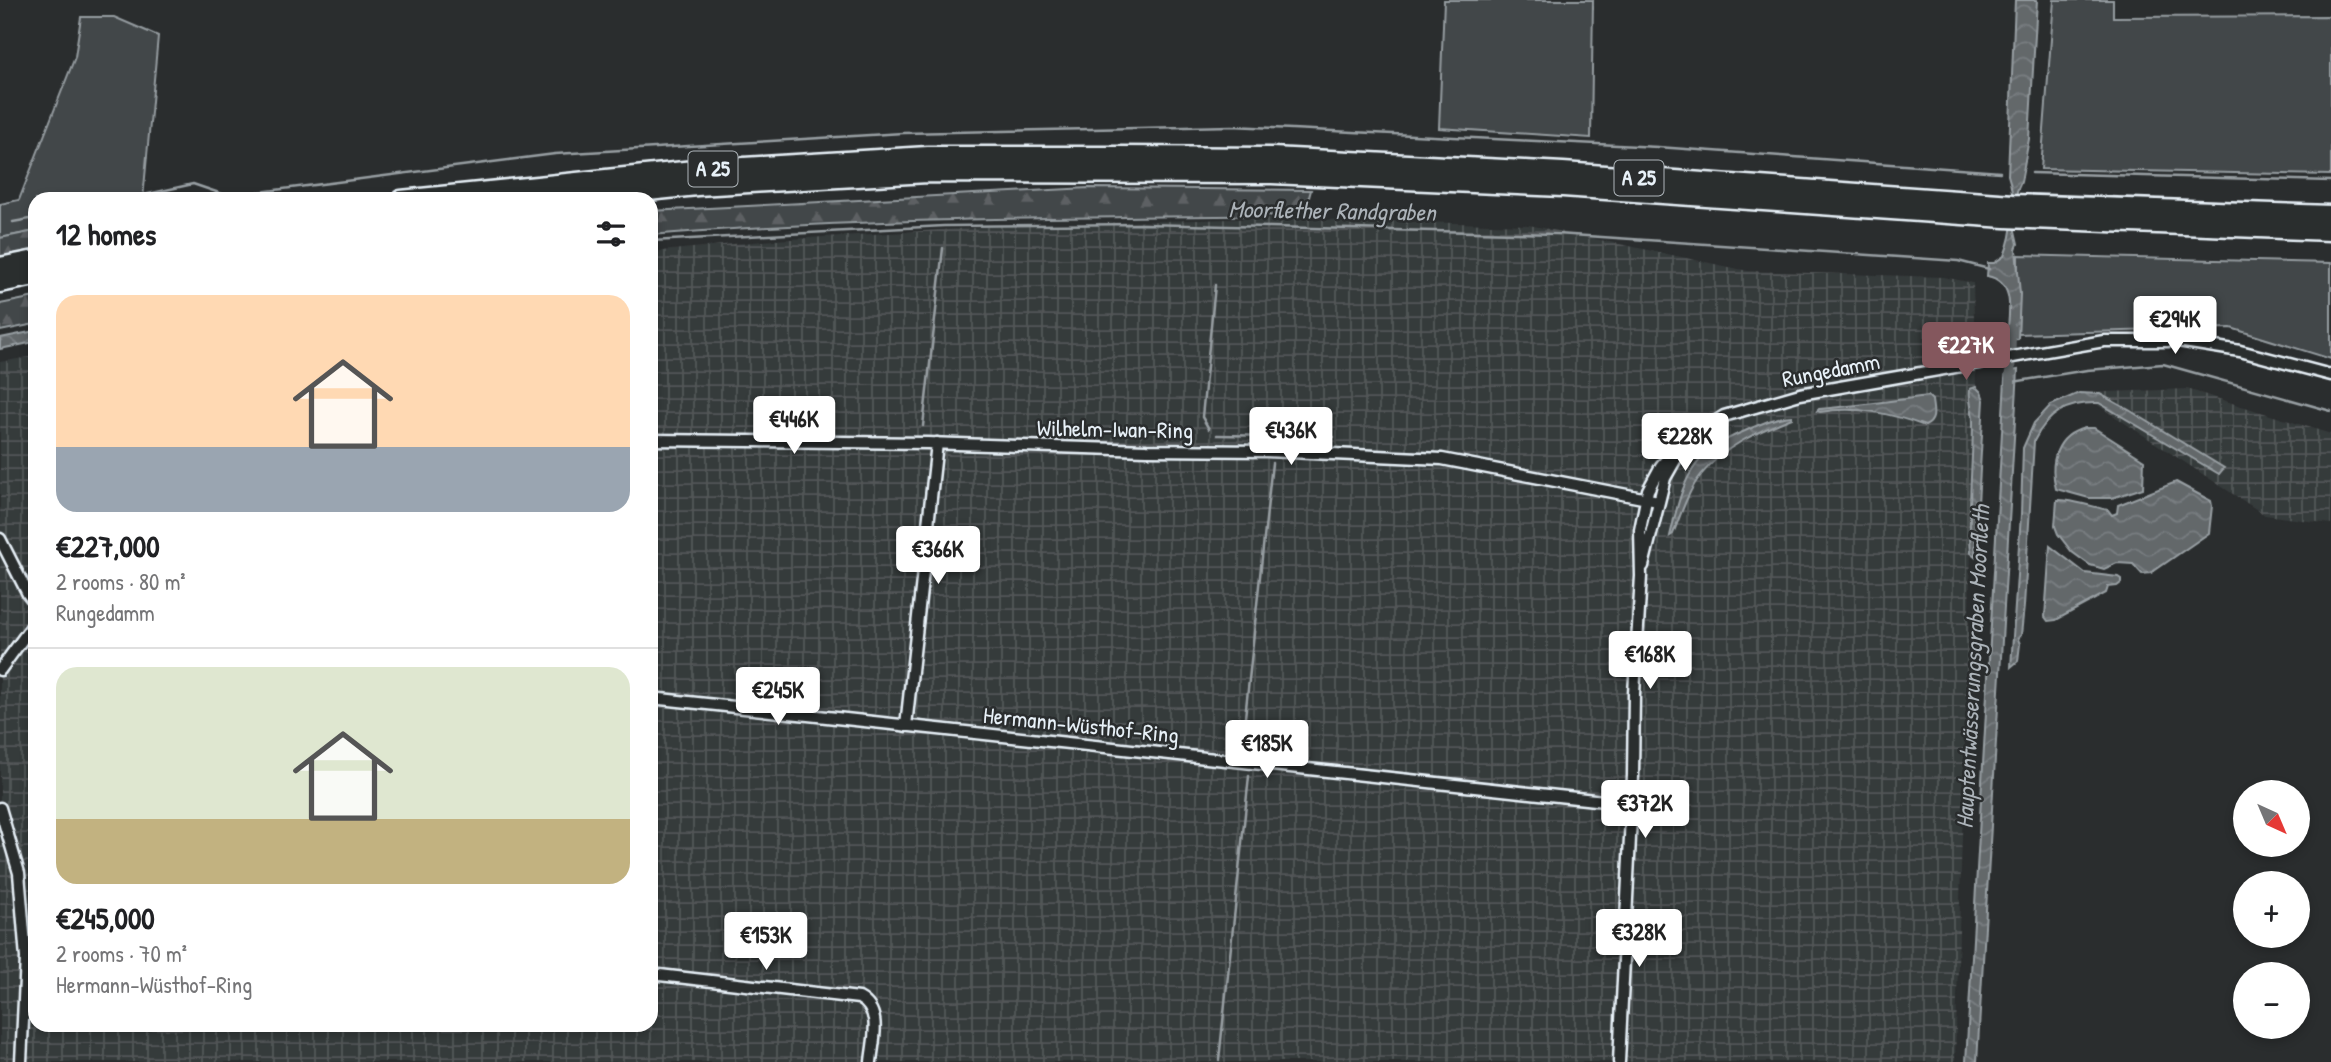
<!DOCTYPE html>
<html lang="en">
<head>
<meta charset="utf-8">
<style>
	:root { --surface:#fff; --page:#f2f2f2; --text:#202124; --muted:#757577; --line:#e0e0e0; --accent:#84575d }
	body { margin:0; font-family:"Patrick Hand",sans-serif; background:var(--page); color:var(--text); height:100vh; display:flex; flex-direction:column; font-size:26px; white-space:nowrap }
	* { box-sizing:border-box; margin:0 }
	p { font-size:23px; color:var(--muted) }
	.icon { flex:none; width:38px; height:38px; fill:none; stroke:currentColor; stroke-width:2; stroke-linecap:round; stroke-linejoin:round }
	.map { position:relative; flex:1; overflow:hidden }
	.panel { position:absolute; left:28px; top:192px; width:630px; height:840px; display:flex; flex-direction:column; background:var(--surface); border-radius:21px; box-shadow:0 4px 10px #0003 }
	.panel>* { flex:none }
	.needle { width:46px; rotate:136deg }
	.buttons { position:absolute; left:2233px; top:780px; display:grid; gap:14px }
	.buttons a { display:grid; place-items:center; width:77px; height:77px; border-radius:50%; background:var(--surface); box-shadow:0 4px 10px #0003; font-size:35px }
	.price { position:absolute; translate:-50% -60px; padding:0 16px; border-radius:7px; background:#fff; color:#222; font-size:23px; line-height:46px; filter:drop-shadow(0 2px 4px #0008) }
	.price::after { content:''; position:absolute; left:50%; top:42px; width:21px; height:16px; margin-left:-10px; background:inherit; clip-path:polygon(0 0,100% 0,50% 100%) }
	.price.current { background:var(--accent); color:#fff }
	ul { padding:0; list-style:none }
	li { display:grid; align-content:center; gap:14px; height:371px; padding:0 28px }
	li+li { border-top:2px solid var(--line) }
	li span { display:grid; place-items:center; height:217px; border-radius:21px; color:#555 }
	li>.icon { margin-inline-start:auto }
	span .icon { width:126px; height:126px; fill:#fffc; stroke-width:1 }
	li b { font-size:30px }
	h2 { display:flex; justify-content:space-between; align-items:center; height:84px; padding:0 28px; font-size:30px }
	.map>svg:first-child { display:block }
	.industrial { fill:url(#industrial-grid) }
	.green { fill:#424648; stroke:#959ca0; stroke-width:2 }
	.forest { fill:url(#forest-firs); stroke:#959ca0; stroke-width:2 }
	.water { fill:url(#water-waves); stroke:#989fa3; stroke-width:2 }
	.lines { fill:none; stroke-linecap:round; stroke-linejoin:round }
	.stream { stroke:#989fa3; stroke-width:2.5 }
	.canal { stroke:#63686b; stroke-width:10 }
	.street-casing { stroke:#e8f1f8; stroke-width:15 }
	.highway-casing { stroke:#e8f1f8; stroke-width:23 }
	.street { stroke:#2a2d2e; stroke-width:10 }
	.highway { stroke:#2a2d2e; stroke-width:18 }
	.labels { text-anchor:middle; stroke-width:5; stroke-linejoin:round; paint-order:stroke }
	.shield { fill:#2a2d2e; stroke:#afb6bb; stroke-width:2 }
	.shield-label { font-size:21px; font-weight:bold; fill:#e8f1f8 }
	.street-label { font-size:23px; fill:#e8f1f8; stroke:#2a2d2e }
	.water-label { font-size:24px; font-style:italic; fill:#acb3b9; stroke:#2a2d2e }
</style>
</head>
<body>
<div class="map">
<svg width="2331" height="1062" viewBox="0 0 2331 1062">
	<defs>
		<pattern id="industrial-grid" width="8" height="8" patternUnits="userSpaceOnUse" patternTransform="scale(1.75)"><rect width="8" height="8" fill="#363a3b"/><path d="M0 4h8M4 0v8" fill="none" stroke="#535758"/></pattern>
		<pattern id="forest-firs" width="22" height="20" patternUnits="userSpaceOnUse" patternTransform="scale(1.75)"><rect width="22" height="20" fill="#424648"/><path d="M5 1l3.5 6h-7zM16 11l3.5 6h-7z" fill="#5d6163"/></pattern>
		<pattern id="water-waves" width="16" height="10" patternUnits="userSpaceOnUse" patternTransform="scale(1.75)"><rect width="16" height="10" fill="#63686b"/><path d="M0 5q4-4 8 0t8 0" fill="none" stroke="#797e81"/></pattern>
	</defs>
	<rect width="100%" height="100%" fill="#2a2d2e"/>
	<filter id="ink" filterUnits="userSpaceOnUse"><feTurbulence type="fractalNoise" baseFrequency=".0143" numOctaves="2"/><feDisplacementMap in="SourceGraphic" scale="14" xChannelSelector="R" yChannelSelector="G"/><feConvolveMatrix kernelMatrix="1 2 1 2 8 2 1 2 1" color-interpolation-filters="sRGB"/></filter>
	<g filter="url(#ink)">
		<path class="industrial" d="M 1269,218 L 1529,225 L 1748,271 L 1944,277 L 1973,283 L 1976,387 L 1955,1062 L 0,1062 L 0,362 L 35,356 L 35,1026 L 651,1026 L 651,252 L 774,240 L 1022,225 Z
			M 2187,389 L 2331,434 L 2331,524 L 2265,515 L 2079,393 Z"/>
		<path class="green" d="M 1444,0 L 1593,0 L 1591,138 L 1439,128 Z
			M 2054,0 L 2113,0 L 2113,17 L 2331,16 L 2331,175 L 2041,169 Z
			M 81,17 L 114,17 L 158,36 L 143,199 L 35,200 L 35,231 L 0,238 L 0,204 L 19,200 L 75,57 Z
			M 2018,255 L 2331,263 L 2331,359 L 2231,328 L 2018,334 Z"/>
		<path class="forest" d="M 1089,188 L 1311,190 L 1304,215 C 1086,218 868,217 651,235 L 651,211 Z
			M 35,231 L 35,253 L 0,260 L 0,238 Z
			M 35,297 L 35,324 L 0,331 L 0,304 Z"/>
		<path class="water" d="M 2015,0 L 2037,0 L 2029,139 L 2021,182 L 2017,191 L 2015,231 L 2018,244 L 2016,249 L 2020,294 L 2018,339 L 2007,340 C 2008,317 2018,282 1987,276 L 1988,263 L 1994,263 L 2004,256 C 2014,232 2016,199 2008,175 Z
			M 35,331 L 35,342 L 0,349 L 0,338 Z
			M 2018,370 L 1977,1062 L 1966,1062 L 2005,379 L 2006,372 Z
			M 1976,387 L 1981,392 L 1984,400 L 1975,556 L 1971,553 C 1967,509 1973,465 1973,421 C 1973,410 1968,401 1970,389 Z
			M 2079,393 L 2100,394 L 2129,410 L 2224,468 L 2219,474 L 2099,403 C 2067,402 2048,413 2034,441 L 2024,606 L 2021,635 L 2018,639 L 2020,644 L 2018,661 L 2011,667 L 2021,514 L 2023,448 L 2034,423 L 2051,405 Z
			M 1928,396 L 1932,400 C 1933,410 1937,421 1925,426 C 1890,413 1857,406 1820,412 L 1817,411 L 1819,409 C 1856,406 1891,401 1928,396 Z
			M 1792,416 L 1792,418 C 1759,431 1724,446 1701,475 C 1688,491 1681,514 1673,534 L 1670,536 C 1683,482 1689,453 1745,431 C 1760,424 1775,417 1792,416 Z
			M 2085,428 L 2094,428 L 2144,460 L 2143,488 L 2112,498 L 2089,498 L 2056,489 C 2049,462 2056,435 2085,428 Z
			M 2176,482 L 2211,501 L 2212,506 L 2209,533 L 2151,573 L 2142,574 L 2133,564 L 2117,563 L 2104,569 L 2090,565 L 2072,552 L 2058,534 L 2055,526 L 2057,500 C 2071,499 2093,507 2108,510 L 2112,515 L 2117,513 L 2118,505 Z
			M 2050,546 L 2085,573 L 2118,577 L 2121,579 L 2121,583 L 2117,586 L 2108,587 L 2106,593 L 2056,620 L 2048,621 L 2045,617 Z"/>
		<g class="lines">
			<path class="stream" d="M 2032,173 L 2331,181
				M 121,200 L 193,184 L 228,196 L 555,154 L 903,133 L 1232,126 L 1658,147 L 2000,172
				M 13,222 L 35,218
				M 651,241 L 944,226 L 1143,224 L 1557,234 L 1958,261 L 1989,269
				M 2013,382 L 2087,370 L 2163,364 L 2331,411
				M 923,426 L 943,248
				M 1209,429 L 1202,417 L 1215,285
				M 1217,435 L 1334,437
				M 1242,746 L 1272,463
				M 1219,1060 L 1249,776"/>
			<path class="canal" d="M 2010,384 L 2011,329"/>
			<defs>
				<path id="street" d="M 651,440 L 927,443 L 1147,450 L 1267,451 L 1442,459 L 1658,501
					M 0,539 L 28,594 L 35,603
					M 1643,566 L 1665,478 L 1682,448
					M 0,670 L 35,622
					M 651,698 L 1632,804
					M 906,726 L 937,443
					M 0,808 L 19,873 L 26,958 L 21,1062
					M 651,974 L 859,998 C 883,1011 873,1040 871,1062
					M 1619,1062 L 1633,776 L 1634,694 L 1641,576 L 1640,530 L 1648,490 L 1661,466 L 1679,445 L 1724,416 L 1800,394 L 2104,341 L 2178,341 L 2240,351 L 2331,375"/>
				<path id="highway" d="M 401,200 L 694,170 L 928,156 L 1120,156 L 1272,157 L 1563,172 L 2013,204 L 2331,215
					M 559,200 L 697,186 L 928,173 L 1272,174 L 1563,187 L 2005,218 L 2331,231
					M 0,267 L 35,260
					M 0,283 L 35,276"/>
			</defs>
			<use href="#street" class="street-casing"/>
			<use href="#highway" class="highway-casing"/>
			<use href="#street" class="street"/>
			<use href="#highway" class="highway"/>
		</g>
	</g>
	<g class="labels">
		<g class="shield">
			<rect x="688.5" y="151.5" width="49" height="35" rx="5"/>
			<rect x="1614.5" y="160.5" width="49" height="35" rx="5"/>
		</g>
		<g class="shield-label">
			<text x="713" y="176">A 25</text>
			<text x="1639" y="185">A 25</text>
		</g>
		<g class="street-label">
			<text transform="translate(1831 370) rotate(-11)" y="8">Rungedamm</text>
			<text transform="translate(1115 429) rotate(1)" y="8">Wilhelm-Iwan-Ring</text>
			<text transform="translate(1081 725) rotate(6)" y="8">Hermann-Wüsthof-Ring</text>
		</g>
		<g class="water-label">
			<text transform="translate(1332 211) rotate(1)" y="8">Moorflether Randgraben</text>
			<text transform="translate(1973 667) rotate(-87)" y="8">Hauptentwässerungsgraben Moorfleth</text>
		</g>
	</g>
</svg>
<div class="buttons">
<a><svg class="needle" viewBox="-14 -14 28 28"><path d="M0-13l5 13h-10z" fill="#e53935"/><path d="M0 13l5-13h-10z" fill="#757577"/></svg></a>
<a>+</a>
<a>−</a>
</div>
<b class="price" style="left:2175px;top:356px">€294K</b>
<b class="price current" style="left:1966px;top:382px">€227K</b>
<b class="price" style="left:794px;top:456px">€446K</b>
<b class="price" style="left:1291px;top:467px">€436K</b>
<b class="price" style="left:1685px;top:473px">€228K</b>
<b class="price" style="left:938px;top:586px">€366K</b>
<b class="price" style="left:1650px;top:691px">€168K</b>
<b class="price" style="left:778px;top:727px">€245K</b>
<b class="price" style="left:1267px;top:780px">€185K</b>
<b class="price" style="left:1645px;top:840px">€372K</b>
<b class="price" style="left:1639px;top:969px">€328K</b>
<b class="price" style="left:766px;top:972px">€153K</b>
<section class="panel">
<h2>12 homes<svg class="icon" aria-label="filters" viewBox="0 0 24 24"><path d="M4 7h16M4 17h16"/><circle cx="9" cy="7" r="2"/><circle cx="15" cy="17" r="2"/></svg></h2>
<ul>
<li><span style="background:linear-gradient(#ffd9b3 70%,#9aa5b1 0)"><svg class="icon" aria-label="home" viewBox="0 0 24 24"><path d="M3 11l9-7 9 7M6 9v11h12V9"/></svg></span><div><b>€227,000</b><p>2 rooms · 80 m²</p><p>Rungedamm</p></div></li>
<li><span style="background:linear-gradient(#dfe7d0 70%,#c2b280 0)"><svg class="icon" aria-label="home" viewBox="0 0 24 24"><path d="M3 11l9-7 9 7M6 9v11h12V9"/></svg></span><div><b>€245,000</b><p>2 rooms · 70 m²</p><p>Hermann-Wüsthof-Ring</p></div></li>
</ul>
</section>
</div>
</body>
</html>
